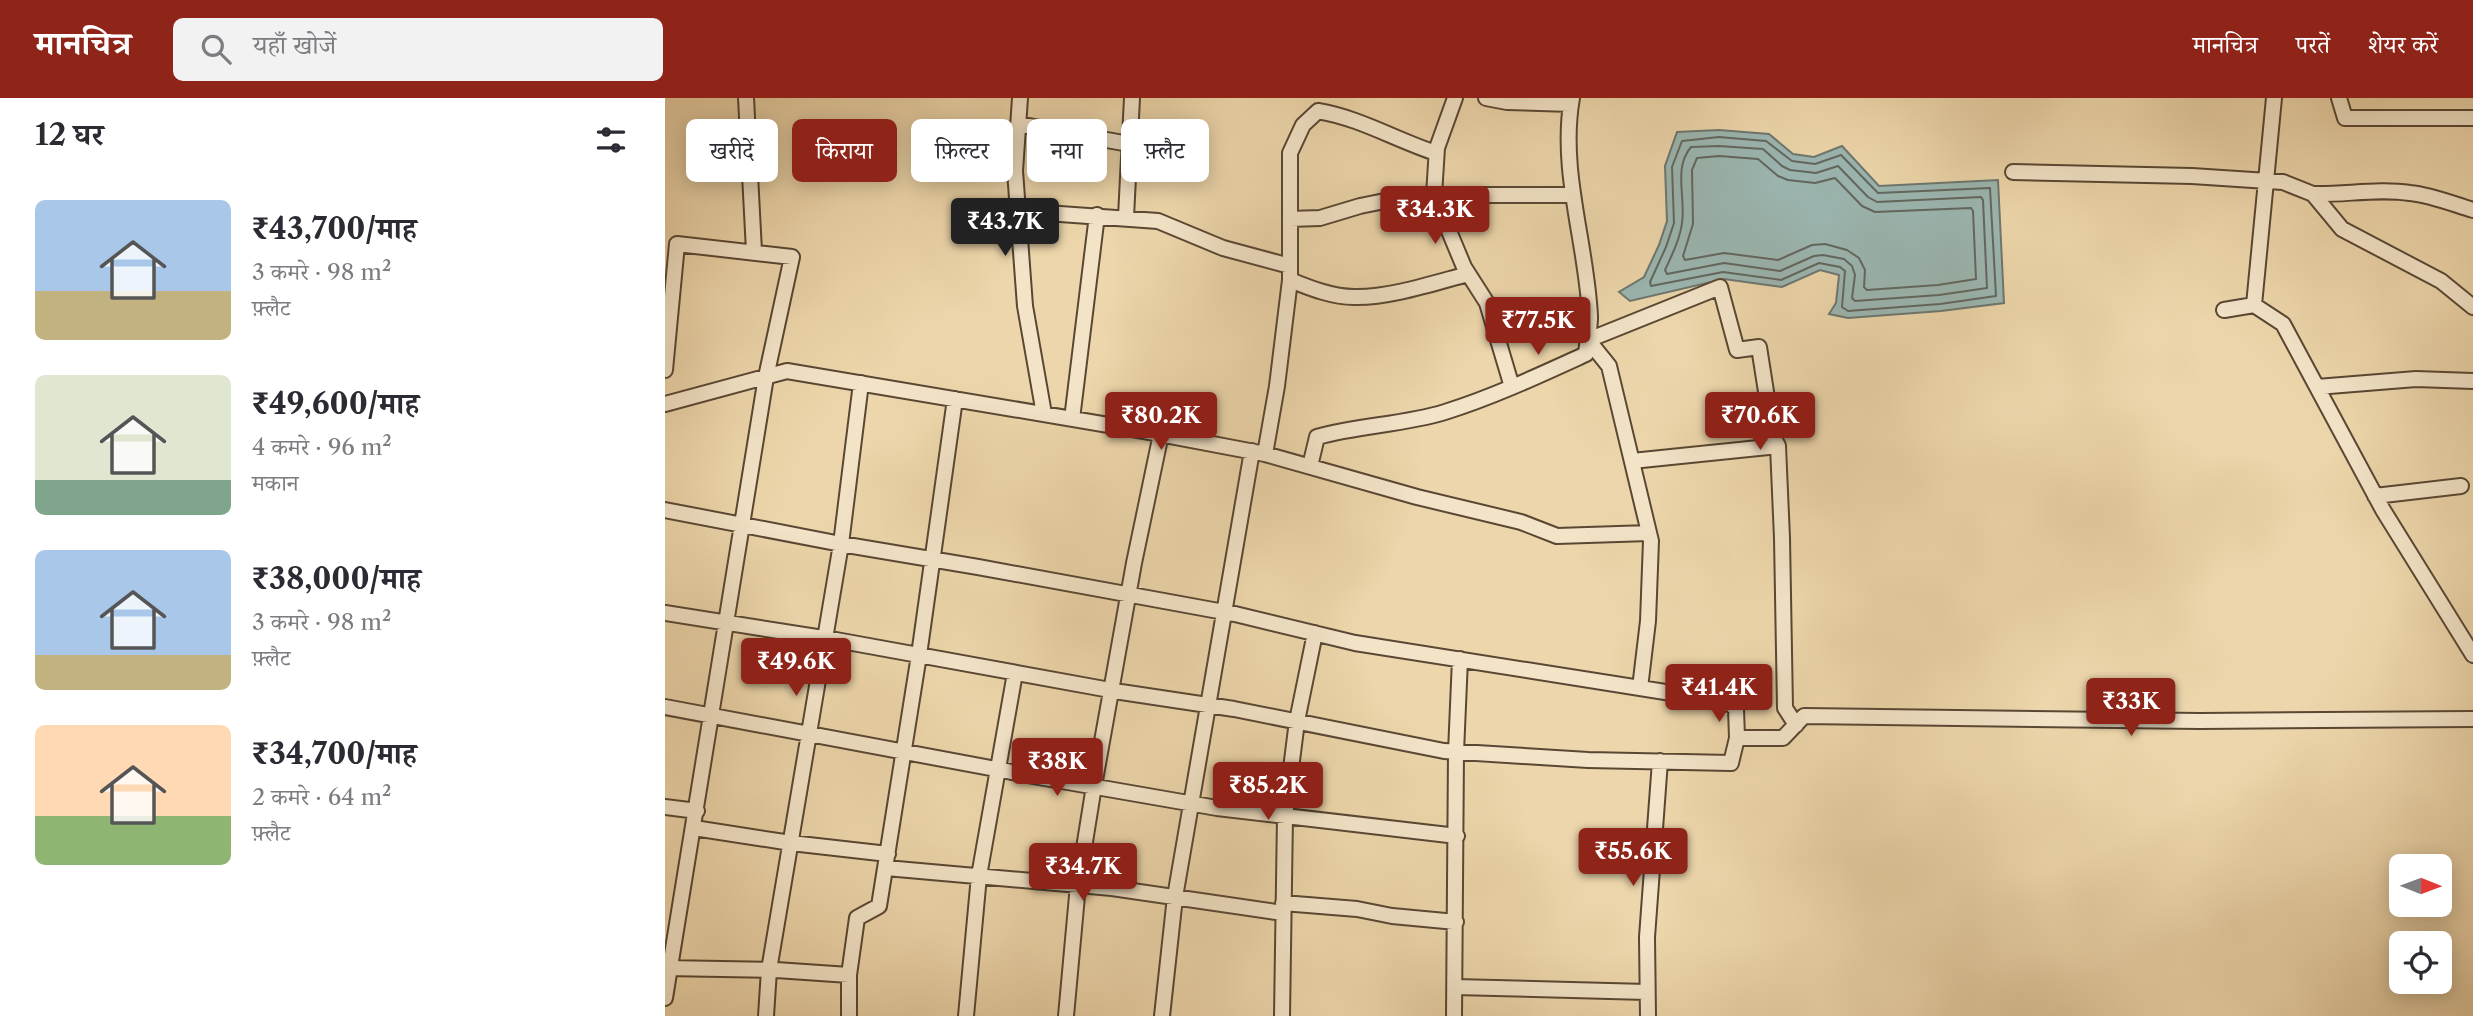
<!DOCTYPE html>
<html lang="hi">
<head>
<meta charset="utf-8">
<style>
	:root { --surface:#fff; --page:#f2f2f3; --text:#2b2b33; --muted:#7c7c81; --accent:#8f2418 }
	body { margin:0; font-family:"Libre Caslon Text","Noto Serif Devanagari",serif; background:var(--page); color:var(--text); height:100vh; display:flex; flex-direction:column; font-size:26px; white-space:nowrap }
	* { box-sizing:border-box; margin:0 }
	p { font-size:23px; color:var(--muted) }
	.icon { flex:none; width:38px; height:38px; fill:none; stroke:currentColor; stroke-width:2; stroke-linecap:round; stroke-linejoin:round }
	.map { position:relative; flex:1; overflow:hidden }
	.details { display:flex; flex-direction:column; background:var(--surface); width:665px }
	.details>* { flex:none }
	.top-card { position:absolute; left:21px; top:21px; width:665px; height:63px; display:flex; gap:14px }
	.needle { width:46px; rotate:91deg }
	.controls { position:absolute; left:1724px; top:756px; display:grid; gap:14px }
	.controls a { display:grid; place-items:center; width:63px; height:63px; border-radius:10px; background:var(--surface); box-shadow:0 4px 18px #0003; font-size:35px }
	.price { position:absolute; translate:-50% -60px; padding:0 16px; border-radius:7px; background:var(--accent); color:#fff; font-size:23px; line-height:46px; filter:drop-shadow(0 2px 4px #0008) }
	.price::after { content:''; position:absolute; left:50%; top:42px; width:21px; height:16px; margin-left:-10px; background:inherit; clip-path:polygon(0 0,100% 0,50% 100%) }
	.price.on { background:#222; color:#fff }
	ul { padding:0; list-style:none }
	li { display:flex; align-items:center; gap:21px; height:175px; padding:0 35px }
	li span { display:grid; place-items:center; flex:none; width:196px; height:140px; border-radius:10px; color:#555 }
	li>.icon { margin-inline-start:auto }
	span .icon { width:84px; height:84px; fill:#fffc; stroke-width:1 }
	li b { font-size:30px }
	h2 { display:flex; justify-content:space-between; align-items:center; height:84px; padding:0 35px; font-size:30px }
	.chip { padding:0 24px; border-radius:10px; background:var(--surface); box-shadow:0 4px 18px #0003; font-size:24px; line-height:63px }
	.chip.on { background:var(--accent); color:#fff }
	header { display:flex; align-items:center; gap:42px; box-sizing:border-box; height:98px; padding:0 35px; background:var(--accent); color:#fff }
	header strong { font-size:33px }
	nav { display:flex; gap:38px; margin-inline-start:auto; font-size:24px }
	.search { width:490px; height:63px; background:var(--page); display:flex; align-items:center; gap:18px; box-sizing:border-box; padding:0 24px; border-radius:10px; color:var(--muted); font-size:26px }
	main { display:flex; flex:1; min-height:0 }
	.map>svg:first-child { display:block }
	.water { fill:#9bb7b2; stroke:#6d7770; stroke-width:2 }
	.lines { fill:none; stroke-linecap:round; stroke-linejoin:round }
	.shore { stroke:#62675f; stroke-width:2 }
	.minor-casing { stroke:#594734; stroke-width:18 }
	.minor { stroke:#f3e4c8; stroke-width:14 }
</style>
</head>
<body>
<header>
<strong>मानचित्र</strong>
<div class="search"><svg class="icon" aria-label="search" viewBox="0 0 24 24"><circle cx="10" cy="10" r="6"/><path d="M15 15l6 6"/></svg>यहाँ खोजें</div>
<nav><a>मानचित्र</a><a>परतें</a><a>शेयर करें</a></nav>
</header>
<main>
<section class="details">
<h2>12 घर<svg class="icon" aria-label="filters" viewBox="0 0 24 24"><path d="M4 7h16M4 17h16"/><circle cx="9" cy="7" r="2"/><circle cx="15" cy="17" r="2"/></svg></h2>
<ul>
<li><span style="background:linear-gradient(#a9c7e8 65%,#c2b280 0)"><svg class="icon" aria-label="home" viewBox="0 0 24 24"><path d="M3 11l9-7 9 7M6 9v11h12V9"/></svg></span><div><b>₹43,700/माह</b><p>3 कमरे · 98 m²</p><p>फ़्लैट</p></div></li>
<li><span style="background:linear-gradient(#dfe7d0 75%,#7fa58c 0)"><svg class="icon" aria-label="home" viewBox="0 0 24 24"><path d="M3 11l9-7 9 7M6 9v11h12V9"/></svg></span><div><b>₹49,600/माह</b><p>4 कमरे · 96 m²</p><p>मकान</p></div></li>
<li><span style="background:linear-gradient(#a9c7e8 75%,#c2b280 0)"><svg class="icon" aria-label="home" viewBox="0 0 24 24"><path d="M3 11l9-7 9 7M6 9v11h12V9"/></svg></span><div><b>₹38,000/माह</b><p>3 कमरे · 98 m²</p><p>फ़्लैट</p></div></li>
<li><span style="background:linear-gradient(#ffd9b3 65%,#8fb573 0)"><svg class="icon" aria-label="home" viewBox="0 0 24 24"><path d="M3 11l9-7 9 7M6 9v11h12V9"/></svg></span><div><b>₹34,700/माह</b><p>2 कमरे · 64 m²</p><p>फ़्लैट</p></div></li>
</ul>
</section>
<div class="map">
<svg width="1808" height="918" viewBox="0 0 1808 918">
	<rect width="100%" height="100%" fill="#edd6ab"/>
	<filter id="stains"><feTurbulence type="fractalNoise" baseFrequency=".00286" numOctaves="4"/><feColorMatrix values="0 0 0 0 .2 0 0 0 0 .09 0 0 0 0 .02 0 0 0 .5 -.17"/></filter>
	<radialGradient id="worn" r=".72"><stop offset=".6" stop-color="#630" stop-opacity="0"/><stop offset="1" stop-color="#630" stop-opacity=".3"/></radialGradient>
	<path class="water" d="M 1054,32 L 1104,36 L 1128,56 L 1149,59 L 1177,48 L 1214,88 L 1333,82 L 1339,205 L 1276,213 L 1183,220 L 1164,216 L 1171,205 L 1174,177 L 1155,172 L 1117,189 L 1059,181 L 965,203 L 954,194 L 979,179 L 994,147 L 1002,123 L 1000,68 L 1012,34 Z"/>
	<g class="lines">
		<path class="shore" d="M 1054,39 L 1101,43 L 1127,63 L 1150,66 L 1176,57 L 1213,95 L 1325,90 L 1331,198 L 1275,206 L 1183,213 L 1177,209 L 1180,173 L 1175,169 L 1154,165 L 1116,182 L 1058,174 L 986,188 L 985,184 L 1001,149 L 1009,125 L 1007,69 L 1017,43 Z
			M 1054,48 L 1098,51 L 1117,68 L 1125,72 L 1151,75 L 1173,68 L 1203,99 L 1212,104 L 1316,99 L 1318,102 L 1322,190 L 1274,197 L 1190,203 L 1187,200 L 1190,177 L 1187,168 L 1179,161 L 1158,157 L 1149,158 L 1115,173 L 1059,165 L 1002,176 L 1000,172 C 1007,157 1015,141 1017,125 C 1021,100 1008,70 1026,49 Z
			M 1054,58 L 1093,61 L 1113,78 L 1123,82 L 1150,85 L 1170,80 L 1197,108 L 1210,114 L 1306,110 L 1308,113 L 1311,181 L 1273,187 L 1202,192 L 1199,189 L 1200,172 L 1194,160 L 1182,152 L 1160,146 L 1147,147 L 1113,162 L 1059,155 L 1020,162 L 1018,158 L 1028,126 L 1027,72 L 1032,60 Z"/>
		<defs>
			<path id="minor" d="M 81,0 L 89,153
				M 355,0 L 350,73 L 360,208 L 379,316
				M 790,0 L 772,50 L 769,97 L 799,169 L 822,205 L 847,289
				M 821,0 L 842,4 L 906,6
				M 1674,0 L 1680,20 L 1808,20
				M 353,26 L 464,46
				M 1348,74 L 1527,78 L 1618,84 L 1648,96 L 1677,131 L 1776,183 L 1808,209
				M 1648,96 C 1680,97 1713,90 1745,95 C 1766,97 1788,106 1808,112
				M 353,113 L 493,123 L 558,150 L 625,168
				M 461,119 L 467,0
				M 625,121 L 655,120 L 695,108 L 749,97 L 908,97
				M 625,182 C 645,190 667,199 689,199 C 724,200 769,185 803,176
				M 1589,207 L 1609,0
				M 1559,212 L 1589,207 L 1618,226 L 1718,412 L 1808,557
				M 0,272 L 12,146 L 127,159 L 101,279 L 0,900
				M 1652,289 L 1751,281 L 1808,283
				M 0,306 L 122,273 L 479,333 L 600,356 L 752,399 L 856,424 L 892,438 L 984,435
				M 407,321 L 432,117
				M 600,356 L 612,288 L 625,182 L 625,55 L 638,27 L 653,13 C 695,20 731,42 771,55
				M 967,363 L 1113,348
				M 645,368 L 652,339 C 694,327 738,327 780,314 C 828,299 875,277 921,256 C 922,244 925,231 925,219 C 922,146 894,73 907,0
				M 1710,398 L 1796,388
				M 0,412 L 176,446 L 313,469 L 570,516 L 690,545 L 975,590 L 983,523 L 986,443 L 944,268 L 923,242 L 1055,189 L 1072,252 L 1094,249 L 1108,338 L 1113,348 L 1117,440 L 1120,610 L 1131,627
				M 0,515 L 171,542 L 456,594 L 569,611 L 779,653 L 923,662 L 1066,665 L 1072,640
				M 975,590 L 1063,604 L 1071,611 L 1072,640 L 1118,640 L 1139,618 L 1535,623 L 1808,621
				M 0,609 L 368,678 L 552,710 L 792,738
				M 0,709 L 32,713
				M 29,730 L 126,745 L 223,756
				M 221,770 L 447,790 L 618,815
				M 618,805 L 692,811 L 727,818 L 791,824
				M 0,870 L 111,872 L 184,877
				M 790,889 L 982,894
				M 101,918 L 104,872 L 176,446 L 196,285
				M 184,918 L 184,877 L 192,820 L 214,808 L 254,557 L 290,301
				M 301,918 L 314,778 L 350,575
				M 401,918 L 413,787 L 429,688 L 469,465 L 496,336
				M 497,918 L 510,799 L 587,353
				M 617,918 L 620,718 L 632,623 L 650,535
				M 789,918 L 791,654 L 795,561
				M 983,918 L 982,839 L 995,663"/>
		</defs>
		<use href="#minor" class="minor-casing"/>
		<use href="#minor" class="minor"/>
	</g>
	<rect width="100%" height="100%" filter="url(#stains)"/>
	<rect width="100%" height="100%" fill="url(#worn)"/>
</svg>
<div class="controls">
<a><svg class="needle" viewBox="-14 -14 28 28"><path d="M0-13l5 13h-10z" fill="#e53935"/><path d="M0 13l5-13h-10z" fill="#7c7c81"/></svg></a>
<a><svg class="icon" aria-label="locate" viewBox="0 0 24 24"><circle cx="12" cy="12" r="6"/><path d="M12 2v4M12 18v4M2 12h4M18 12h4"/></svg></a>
</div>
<b class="price" style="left:770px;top:148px">₹34.3K</b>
<b class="price on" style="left:340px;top:160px">₹43.7K</b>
<b class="price" style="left:873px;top:259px">₹77.5K</b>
<b class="price" style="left:496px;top:354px">₹80.2K</b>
<b class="price" style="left:1095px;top:354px">₹70.6K</b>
<b class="price" style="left:131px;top:600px">₹49.6K</b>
<b class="price" style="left:1054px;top:626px">₹41.4K</b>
<b class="price" style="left:1466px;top:640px">₹33K</b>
<b class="price" style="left:392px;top:700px">₹38K</b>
<b class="price" style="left:603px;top:724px">₹85.2K</b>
<b class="price" style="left:968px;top:790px">₹55.6K</b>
<b class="price" style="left:418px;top:805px">₹34.7K</b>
<div class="top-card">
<a class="chip">खरीदें</a>
<a class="chip on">किराया</a>
<a class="chip">फ़िल्टर</a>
<a class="chip">नया</a>
<a class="chip">फ़्लैट</a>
</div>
</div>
</main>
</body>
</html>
